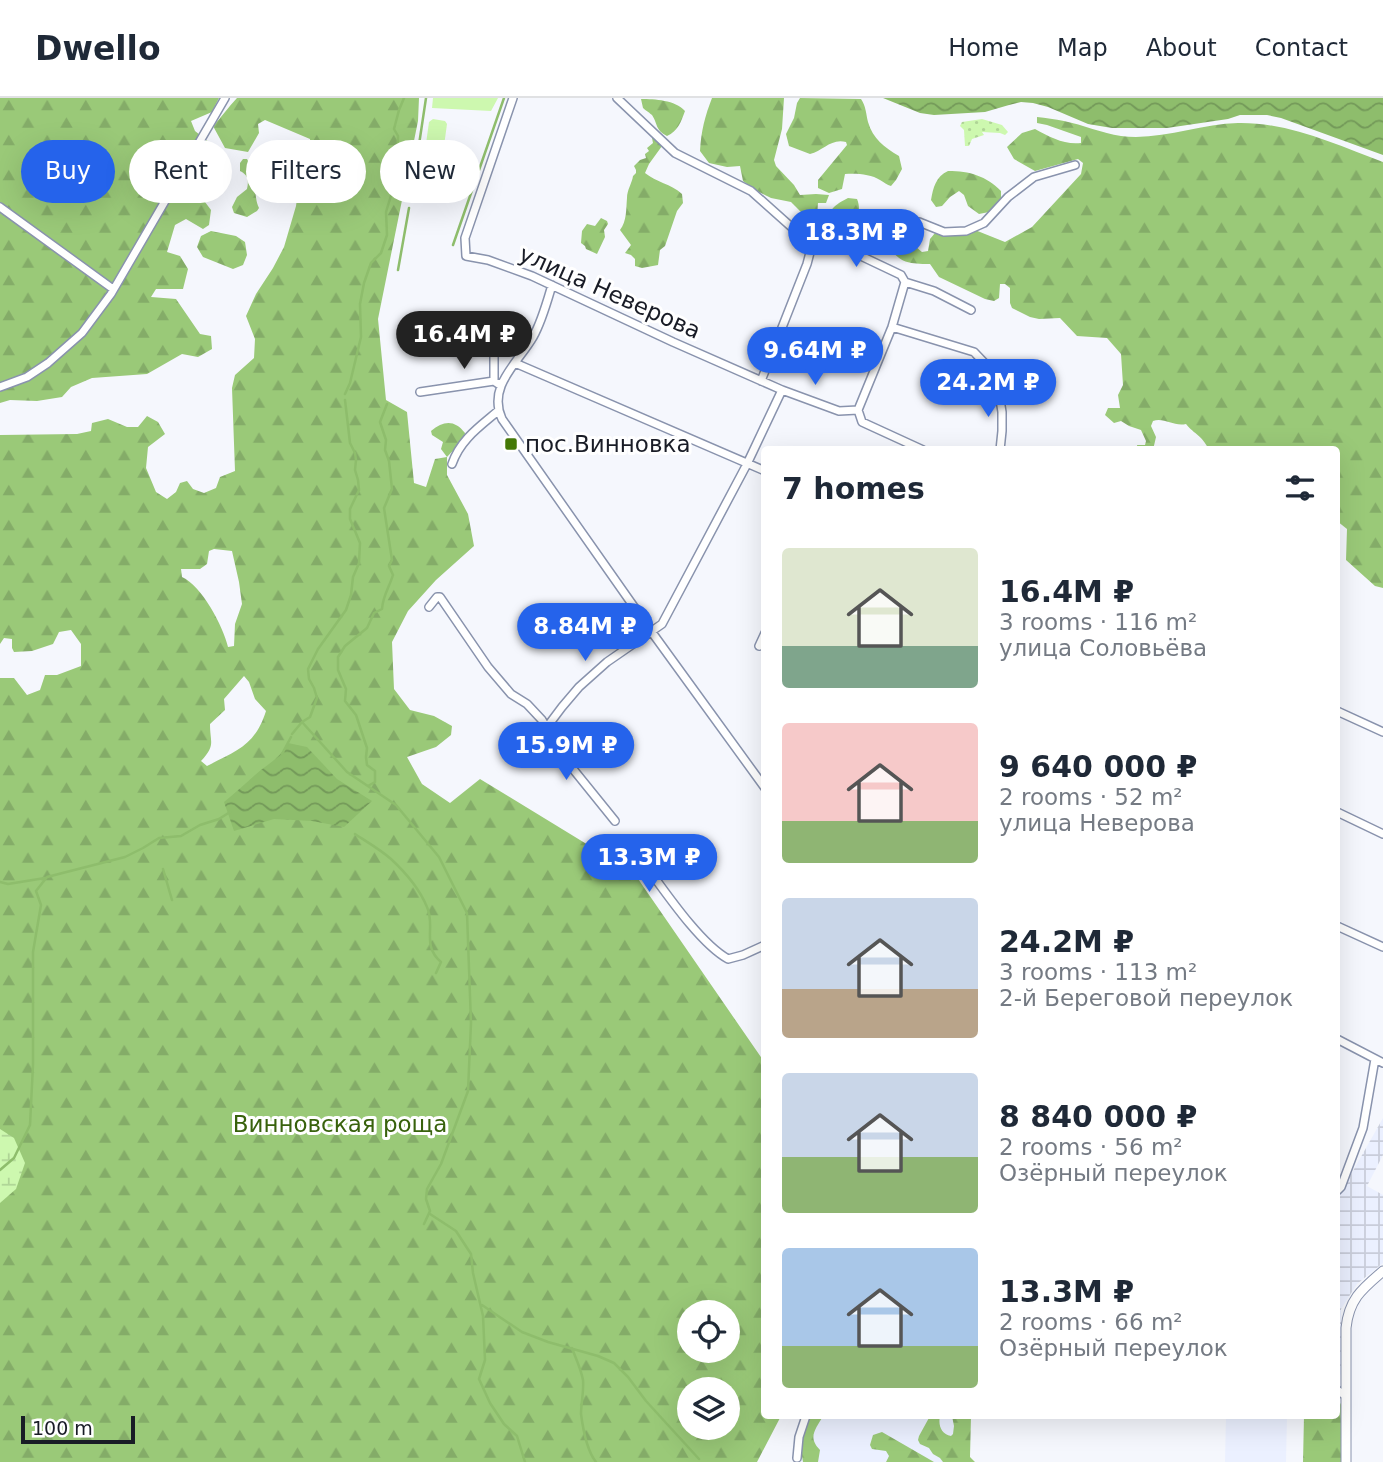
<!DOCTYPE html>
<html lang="en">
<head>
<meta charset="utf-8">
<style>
	:root { --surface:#fff; --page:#f6f6f7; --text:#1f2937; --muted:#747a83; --line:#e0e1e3; --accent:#2563eb }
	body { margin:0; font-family:"DejaVu Sans",sans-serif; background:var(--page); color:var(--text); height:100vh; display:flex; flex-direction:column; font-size:26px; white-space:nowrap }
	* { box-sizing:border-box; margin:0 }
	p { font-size:23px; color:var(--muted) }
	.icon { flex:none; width:38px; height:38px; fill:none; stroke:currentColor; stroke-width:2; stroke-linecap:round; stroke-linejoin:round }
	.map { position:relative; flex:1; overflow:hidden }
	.drawer { position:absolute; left:761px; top:348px; width:579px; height:973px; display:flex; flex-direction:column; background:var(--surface); border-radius:7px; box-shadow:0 7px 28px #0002 }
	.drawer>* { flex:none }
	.top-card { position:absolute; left:21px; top:42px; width:635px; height:63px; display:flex; gap:14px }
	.buttons { position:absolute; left:677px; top:1202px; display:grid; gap:14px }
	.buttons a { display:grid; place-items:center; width:63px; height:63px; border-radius:50%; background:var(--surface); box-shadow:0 7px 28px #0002; font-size:35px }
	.scale { position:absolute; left:21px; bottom:18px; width:114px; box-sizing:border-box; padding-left:7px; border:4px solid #191c26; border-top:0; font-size:19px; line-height:24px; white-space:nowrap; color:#191c26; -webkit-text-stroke:5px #fff; paint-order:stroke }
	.price { position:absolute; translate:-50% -60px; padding:0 16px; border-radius:24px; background:var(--accent); color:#fff; font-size:23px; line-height:46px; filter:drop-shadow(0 2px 4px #0008) }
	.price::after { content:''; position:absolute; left:50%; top:42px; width:21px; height:16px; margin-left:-10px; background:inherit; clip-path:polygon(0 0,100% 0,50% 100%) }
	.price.on { background:#222; color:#fff }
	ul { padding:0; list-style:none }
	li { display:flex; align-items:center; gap:21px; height:175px; padding:0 21px }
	li span { display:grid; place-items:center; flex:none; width:196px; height:140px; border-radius:7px; color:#555 }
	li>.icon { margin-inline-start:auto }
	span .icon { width:84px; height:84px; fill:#fffc; stroke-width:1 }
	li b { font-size:30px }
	h2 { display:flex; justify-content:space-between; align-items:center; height:84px; padding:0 21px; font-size:30px }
	.pill { padding:0 24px; border-radius:32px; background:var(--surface); box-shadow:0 7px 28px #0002; font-size:24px; line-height:63px }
	.pill.on { background:var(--accent); color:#fff }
	header { display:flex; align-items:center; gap:42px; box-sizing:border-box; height:98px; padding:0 35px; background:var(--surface); border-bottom:2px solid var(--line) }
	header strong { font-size:33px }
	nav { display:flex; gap:38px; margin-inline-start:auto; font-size:24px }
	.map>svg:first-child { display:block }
	.built { fill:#ebf0ff }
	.industrial { fill:url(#industrial-grid) }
	.grass { fill:url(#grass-dots) }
	.forest { fill:url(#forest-firs); fill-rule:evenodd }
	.wetland { fill:url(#wetland-marsh) }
	.green { fill:#cdf8af }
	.water { fill:url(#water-waves) }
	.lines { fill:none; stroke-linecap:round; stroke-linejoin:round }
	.stream { stroke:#8ebd6c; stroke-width:2.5 }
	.minor-casing { stroke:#8993ad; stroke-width:10 }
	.tertiary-casing { stroke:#8993ad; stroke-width:11 }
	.minor { stroke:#fff; stroke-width:7 }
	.tertiary { stroke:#fff; stroke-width:9 }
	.poi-dot { fill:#447806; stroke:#fff; stroke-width:2.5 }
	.labels { text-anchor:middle; stroke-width:6; stroke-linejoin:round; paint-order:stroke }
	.street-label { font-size:23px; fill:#191c26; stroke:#fff }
	.poi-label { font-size:23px; fill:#191c26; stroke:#fff; text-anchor:start }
	.park-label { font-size:23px; fill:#38620c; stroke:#fff }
</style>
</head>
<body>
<header>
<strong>Dwello</strong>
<nav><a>Home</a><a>Map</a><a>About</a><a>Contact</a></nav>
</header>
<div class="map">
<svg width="1383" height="1364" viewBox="0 0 1383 1364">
	<defs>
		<pattern id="industrial-grid" width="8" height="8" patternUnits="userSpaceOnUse" patternTransform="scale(1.75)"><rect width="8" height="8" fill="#ebf0ff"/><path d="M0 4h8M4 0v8" fill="none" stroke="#c9cdda"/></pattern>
		<pattern id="grass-dots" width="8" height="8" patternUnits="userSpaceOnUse" patternTransform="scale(1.75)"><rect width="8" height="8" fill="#cdf8af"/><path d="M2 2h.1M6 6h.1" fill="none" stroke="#afd496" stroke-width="1.8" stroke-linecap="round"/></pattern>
		<pattern id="forest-firs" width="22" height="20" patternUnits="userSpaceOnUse" patternTransform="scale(1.75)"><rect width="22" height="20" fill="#9ac978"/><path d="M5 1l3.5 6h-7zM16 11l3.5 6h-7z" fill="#84ac68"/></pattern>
		<pattern id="wetland-marsh" width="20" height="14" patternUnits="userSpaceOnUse" patternTransform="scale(1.75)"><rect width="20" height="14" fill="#cdf8af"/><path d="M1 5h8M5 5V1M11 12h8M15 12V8" fill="none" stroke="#afd496"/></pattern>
		<pattern id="water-waves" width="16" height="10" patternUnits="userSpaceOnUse" patternTransform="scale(1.75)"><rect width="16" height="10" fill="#8ebd6c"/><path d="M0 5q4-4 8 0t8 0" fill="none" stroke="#739959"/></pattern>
	</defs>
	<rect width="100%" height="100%" fill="#f5f7fd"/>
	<path class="built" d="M 811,1318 L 964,1318 L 964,1364 L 801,1364 L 803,1341 Z
		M 1226,1318 L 1287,1318 L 1286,1364 L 1225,1364 Z"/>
	<path class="industrial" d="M 1383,1020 L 1383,1057 L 1367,1088 L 1383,1097 L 1383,1165 L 1357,1186 L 1341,1211 L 1342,1277 L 1337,1276 L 1337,1084 L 1345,1087 Z"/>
	<path class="grass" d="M 982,21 L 1002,27 L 1008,34 L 1005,37 L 1000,35 L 982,34 L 984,37 L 972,41 L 969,48 L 965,48 L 964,32 L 960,28 L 962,24 Z"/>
	<path class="forest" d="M 0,0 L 219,0 L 212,14 L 191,23 L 195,33 L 210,45 L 207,55 L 186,83 L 196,92 L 211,112 L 209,127 L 203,131 L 186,121 L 175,127 L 167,154 L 180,158 L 188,171 L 183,191 L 156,191 L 151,199 L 176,201 L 200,236 L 211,238 L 212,251 L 198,259 L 182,256 L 147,276 L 92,280 L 71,289 L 62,299 L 37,303 L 10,302 L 0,305 Z
		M 237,0 L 419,0 L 418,23 L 378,221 L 386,302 L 407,314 L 414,385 L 426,389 L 435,361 L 447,359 L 441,351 L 443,344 L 432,337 L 431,333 C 444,322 455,322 465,335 L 464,341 L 447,359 L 447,377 L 468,416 L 474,448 L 436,482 L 408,513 L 392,544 L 394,591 L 410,612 L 434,618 L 452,628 L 451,637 L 436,649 L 407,659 L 422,686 L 450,705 L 480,681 L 634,775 L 765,965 L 765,1318 L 781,1318 L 757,1364 L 0,1364 L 0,580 L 14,580 L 27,597 L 40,592 L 45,577 L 57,577 L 81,568 L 81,546 L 71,532 L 59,534 L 53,546 L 32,553 L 14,554 L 12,550 L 12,541 L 4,540 L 0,546 L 0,337 L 77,336 L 91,333 L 92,325 L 108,321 L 127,329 L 138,329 L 147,318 L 158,324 L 165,336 L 148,349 L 146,370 L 156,394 L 167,401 L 176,394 L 180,385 L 187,383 L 193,391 L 204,395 L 216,390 L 220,379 L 235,373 L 232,290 L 235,277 L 254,260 L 255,241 L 246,218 L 256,196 L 273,170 L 284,149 L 296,108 L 300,78 L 311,57 L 310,41 L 265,22 L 258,26 L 259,35 L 248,54 L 225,50 L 213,28 C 222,19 228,9 237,0 ZM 214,451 L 232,453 L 239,484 L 242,506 L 235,526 L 234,548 L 228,549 C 223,528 202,488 182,479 L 181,471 L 200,471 L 207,466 L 209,453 ZM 244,578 L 249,584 L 255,601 L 266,613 C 255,648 236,653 207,668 L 201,663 C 216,647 210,645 210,626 L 225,612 L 224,601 ZM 690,1214 L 728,1214 L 728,1253 L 690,1253 ZM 690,1292 L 728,1292 L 728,1330 L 690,1330 Z
		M 712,0 L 784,0 L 782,31 L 774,62 L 776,68 L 794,87 L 800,97 L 816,96 L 829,97 L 826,105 L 818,105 L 817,119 L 814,130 L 809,133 L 805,131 L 803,116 L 791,104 L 771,100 L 755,92 L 743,83 L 740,68 L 727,69 L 709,65 L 700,53 C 701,33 705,18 712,0 Z
		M 800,0 L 861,1 C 866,8 866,16 868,24 C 873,41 884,49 899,58 L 902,71 L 896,82 L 891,88 C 887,87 884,84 880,82 C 871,76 856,75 845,76 L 842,91 L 829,95 L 818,90 L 818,82 L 847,47 L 846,44 C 831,40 823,53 810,56 L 789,48 L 786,36 L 794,20 L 797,5 Z
		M 641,1 C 655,1 675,2 685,13 C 681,24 678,33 667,38 C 655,32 658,26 652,17 C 651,16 644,11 643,10 Z
		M 1037,19 C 1046,20 1055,21 1064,23 C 1083,27 1102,35 1121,38 C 1160,43 1199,26 1238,25 C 1289,24 1337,47 1383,64 L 1383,490 L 1375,488 L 1346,462 L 1347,431 L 1337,423 L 1337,352 L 1209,352 C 1202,337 1195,337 1186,326 C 1174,329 1164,319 1153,323 L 1151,328 L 1156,339 L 1153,352 L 1138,352 L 1137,347 L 1145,347 L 1146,343 L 1141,332 L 1129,328 L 1121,323 L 1114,325 L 1105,317 L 1108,310 L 1120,310 L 1118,297 L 1123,287 L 1121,256 L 1107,240 L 1077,238 L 1060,220 L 1039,221 L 1030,219 L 1012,210 L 1010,205 L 1010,190 L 1005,186 L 1000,186 L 999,200 L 994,203 L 985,201 L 939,179 L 930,166 C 899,166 901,162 880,141 L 880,136 L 886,127 L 893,126 L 898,127 L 898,134 L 922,154 L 928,153 L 930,141 L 935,135 L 947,138 L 975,132 L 1005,144 L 1032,129 L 1081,76 L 1083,65 L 1078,61 L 1035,73 L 1014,61 L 1007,49 L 1022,35 L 1035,31 C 1050,39 1064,47 1081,45 L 1081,39 L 1047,27 L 1037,25 Z
		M 652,40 L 656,40 L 662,48 L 649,66 L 645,75 C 656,84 671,86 682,96 L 683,105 L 677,113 L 665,148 L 660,152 L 658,167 L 642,170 L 635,168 L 635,161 L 631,157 L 625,155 L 631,147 L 620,132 C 627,123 626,111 627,100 C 627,92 632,85 633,78 L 636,75 L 636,72 L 634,68 L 640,62 L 646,60 L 645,56 L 649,53 L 647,50 L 653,45 Z
		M 243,61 L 247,61 L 254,75 L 270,82 L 279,83 L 281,87 L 280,91 L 276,93 L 269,91 L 255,86 L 253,89 C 257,96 255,102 259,110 L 257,113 L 247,119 L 234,115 L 232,109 L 237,99 L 247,91 C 249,82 248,77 240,73 L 240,65 Z
		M 948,73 C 970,73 986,78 1001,93 L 1001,103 L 989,114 L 979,116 L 968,108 L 964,97 L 959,93 L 950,99 L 942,108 L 936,109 L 931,102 C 933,90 936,78 948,73 Z
		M 848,100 L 857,101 C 861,110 858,120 857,129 C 848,136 836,138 825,135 C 827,115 830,109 848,100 Z
		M 601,120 L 607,123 L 608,126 L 604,132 L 605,139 L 597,156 L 586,151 L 585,148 L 581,145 L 582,133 L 587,126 L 595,128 Z
		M 211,133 L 236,138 L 245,144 L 247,157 L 243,167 L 233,171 L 203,159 L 197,149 L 201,138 Z
		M 1337,1298 L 1342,1309 L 1342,1364 L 1303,1364 L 1304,1318 L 1337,1318 Z
		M 808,1318 L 823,1318 C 816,1331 807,1339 820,1352 L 818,1364 L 803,1364 L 800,1346 Z
		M 930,1318 L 940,1318 C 938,1327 941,1336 951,1338 L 953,1336 L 954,1328 L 952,1318 L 971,1318 L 970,1359 L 975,1364 L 943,1364 L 940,1360 L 933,1356 L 929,1350 L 920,1346 L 918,1342 L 919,1338 Z
		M 882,1334 L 934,1364 L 886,1364 L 889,1358 L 886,1353 L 872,1351 L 870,1347 L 873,1337 Z"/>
	<path class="wetland" d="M 0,1031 L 14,1040 L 25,1065 L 16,1091 L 0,1105 Z"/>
	<path class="green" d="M 433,0 L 498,0 L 491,13 L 432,10 Z
		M 433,21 L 445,23 L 447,26 L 443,55 L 440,58 L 427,56 L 425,53 L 429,24 Z"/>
	<path class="water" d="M 883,0 L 1383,0 L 1383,57 L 1281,20 L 1267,17 L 1240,17 L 1228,21 L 1167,30 L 1112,30 L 1088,26 L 1048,9 L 1033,5 L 1021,4 L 1009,7 L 985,14 L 934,17 L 920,15 Z
		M 288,645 L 307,649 L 337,681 L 372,703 L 344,729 L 312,723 L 274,721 L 234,733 L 224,704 C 235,695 245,686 255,677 C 268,665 279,662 288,645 Z"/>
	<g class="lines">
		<path class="stream" d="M 397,69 L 398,38 L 394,31 L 399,12 L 404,0
			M 411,100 L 426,0
			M 453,147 L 504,0
			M 398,172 L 409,110
			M 345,296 L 350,285 L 361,239 L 360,206 L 364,185 L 371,165 L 381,155 L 387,137 L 386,114 L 396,81
			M 302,624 L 347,674 L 396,707 L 439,759 L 467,815 L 471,925 L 468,993 L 441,1066 L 427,1091 L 426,1101 L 430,1113 L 424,1126
			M 292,636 L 302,624 L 310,619 L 317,600 L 314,590 L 309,581 L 308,571 L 318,551 L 346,512 L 351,497 L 353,479 L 359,465 L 360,445 L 350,421 L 350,411 L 359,392 L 358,382 L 355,372 L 356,362 L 355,355 L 350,345 L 345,302
			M 282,656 L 291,639
			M 368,688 L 375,684 L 375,673 L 367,667 L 366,659 L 367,650 L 356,617 L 345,603 L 346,591 L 338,572 L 338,559 L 345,548 L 367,530 L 374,515 L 382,511 C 383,497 389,490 393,477 L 389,468 L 392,462 L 384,410 L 392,391 L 389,363 L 385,352 L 386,342 L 380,324 L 387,306
			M 355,736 C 367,744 381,752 391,761 C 405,774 420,792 427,809 C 436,829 421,847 441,864 L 436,875
			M 163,771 L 172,802
			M 0,784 L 8,786 L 45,780
			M 0,1072 L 14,1060 L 30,1027 L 33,967 L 33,854 L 41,807 L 36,793 L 47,779 L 125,759 L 143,750 L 159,740 L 181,738 L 200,727 L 219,721 L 230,714
			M 430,1116 L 456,1133 L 471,1156 L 473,1175 L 483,1218 L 485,1262 L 479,1281 L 490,1305 L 504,1326 L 517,1338 L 525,1364
			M 482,1207 L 522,1234 L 548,1244 L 598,1258 L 614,1265 L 628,1279 L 646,1303 L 699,1361
			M 572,1250 C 576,1261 581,1271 583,1282 C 584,1294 581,1305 581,1316 C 583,1331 587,1353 596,1364"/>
		<defs>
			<path id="minor" d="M 513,0 L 465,140 L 466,158 L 488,162 L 532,178 L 673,244 L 782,292 L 839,313 L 858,312 L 862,324 L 923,352
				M 617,0 L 675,55 L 751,93 L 797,134 L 813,143 L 821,141 L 829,142 L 845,148 L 861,158 L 901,177 L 905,184 L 934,193 L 971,212
				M 0,109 L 113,191
				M 552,187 C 547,204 542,223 533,239 C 518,265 487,288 502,321 L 651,533 L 765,690
				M 489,220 L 494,238 L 494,283
				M 892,229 L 974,254 L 994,275 L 998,289 L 1002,314 L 1002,333 L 1000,352
				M 515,265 L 765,373
				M 761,283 L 807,166 L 813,143 L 825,131 L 836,124 L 878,120 L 919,124 L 944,134 L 966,133 L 984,125 L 1008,99 L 1034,79 L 1075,67
				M 0,289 L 27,279 L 48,265 L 82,235 L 111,196 L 225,0
				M 420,294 L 494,283 L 500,287
				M 858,312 L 892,229 L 905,184
				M 452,366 C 460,342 479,329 498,313
				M 429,509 L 437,499 L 440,499 L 488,569 L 511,596 L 527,606 L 542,622 L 569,666 L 615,723
				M 759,548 L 765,535
				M 1337,613 L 1383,634
				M 547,629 L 562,609 L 579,589 L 607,564 L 662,526 L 747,366 L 782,292
				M 1337,714 L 1383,736
				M 649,772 C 668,798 701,846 728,861 L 743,857 L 765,847
				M 1337,828 L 1383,849
				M 1337,941 L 1383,965
				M 1337,1093 L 1341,1089 L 1363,1030 L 1375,961
				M 1337,1292 L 1346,1298
				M 797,1360 L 799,1339 L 806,1318"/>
			<path id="tertiary" d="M 1346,1364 L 1346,1230 C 1349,1201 1362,1191 1383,1173"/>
		</defs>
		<use href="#minor" class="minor-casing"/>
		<use href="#tertiary" class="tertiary-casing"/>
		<use href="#minor" class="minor"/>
		<use href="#tertiary" class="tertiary"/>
	</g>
	<rect class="poi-dot" x="504" y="339" width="14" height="14" rx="3.5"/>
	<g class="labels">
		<g class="street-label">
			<text transform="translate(610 194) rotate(24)" y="8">улица Неверова</text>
		</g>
		<g class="poi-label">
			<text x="525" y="354">пос.Винновка</text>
		</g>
		<g class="park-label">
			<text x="340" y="1034">Винновская роща</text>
		</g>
	</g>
</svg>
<div class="buttons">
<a><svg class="icon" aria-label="locate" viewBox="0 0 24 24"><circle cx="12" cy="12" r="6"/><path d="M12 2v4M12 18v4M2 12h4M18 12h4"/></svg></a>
<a><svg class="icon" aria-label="layers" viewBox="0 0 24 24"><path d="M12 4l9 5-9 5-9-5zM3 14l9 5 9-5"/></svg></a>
</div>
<div class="scale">100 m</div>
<b class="price" style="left:856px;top:171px">18.3M ₽</b>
<b class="price on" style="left:464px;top:273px">16.4M ₽</b>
<b class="price" style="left:815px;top:289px">9.64M ₽</b>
<b class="price" style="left:988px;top:321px">24.2M ₽</b>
<b class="price" style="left:585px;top:565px">8.84M ₽</b>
<b class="price" style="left:566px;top:684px">15.9M ₽</b>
<b class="price" style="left:649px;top:796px">13.3M ₽</b>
<div class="top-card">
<a class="pill on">Buy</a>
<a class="pill">Rent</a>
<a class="pill">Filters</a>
<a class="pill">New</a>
</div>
<section class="drawer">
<h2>7 homes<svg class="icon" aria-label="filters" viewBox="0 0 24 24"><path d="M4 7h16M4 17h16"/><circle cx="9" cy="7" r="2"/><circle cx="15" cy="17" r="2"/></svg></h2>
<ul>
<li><span style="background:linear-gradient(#dfe7d0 70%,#7fa58c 0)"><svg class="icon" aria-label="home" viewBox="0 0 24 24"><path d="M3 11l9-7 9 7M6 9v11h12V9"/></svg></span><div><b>16.4M ₽</b><p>3 rooms · 116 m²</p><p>улица Соловьёва</p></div></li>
<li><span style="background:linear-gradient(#f6c9c9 70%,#8fb573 0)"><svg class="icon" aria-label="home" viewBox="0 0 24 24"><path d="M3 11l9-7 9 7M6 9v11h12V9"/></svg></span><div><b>9 640 000 ₽</b><p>2 rooms · 52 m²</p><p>улица Неверова</p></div></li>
<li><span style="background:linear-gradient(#c9d6e8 65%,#b9a48a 0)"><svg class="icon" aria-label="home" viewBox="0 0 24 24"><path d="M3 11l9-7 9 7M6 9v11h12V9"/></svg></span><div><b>24.2M ₽</b><p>3 rooms · 113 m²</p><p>2-й Береговой переулок</p></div></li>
<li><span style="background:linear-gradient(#c9d6e8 60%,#8fb573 0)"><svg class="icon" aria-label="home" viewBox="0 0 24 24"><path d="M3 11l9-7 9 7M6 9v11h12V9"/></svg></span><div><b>8 840 000 ₽</b><p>2 rooms · 56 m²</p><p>Озёрный переулок</p></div></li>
<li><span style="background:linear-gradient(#a9c7e8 70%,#8fb573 0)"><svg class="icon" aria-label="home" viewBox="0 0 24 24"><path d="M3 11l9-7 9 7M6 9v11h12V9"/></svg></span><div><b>13.3M ₽</b><p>2 rooms · 66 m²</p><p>Озёрный переулок</p></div></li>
</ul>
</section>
</div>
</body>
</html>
